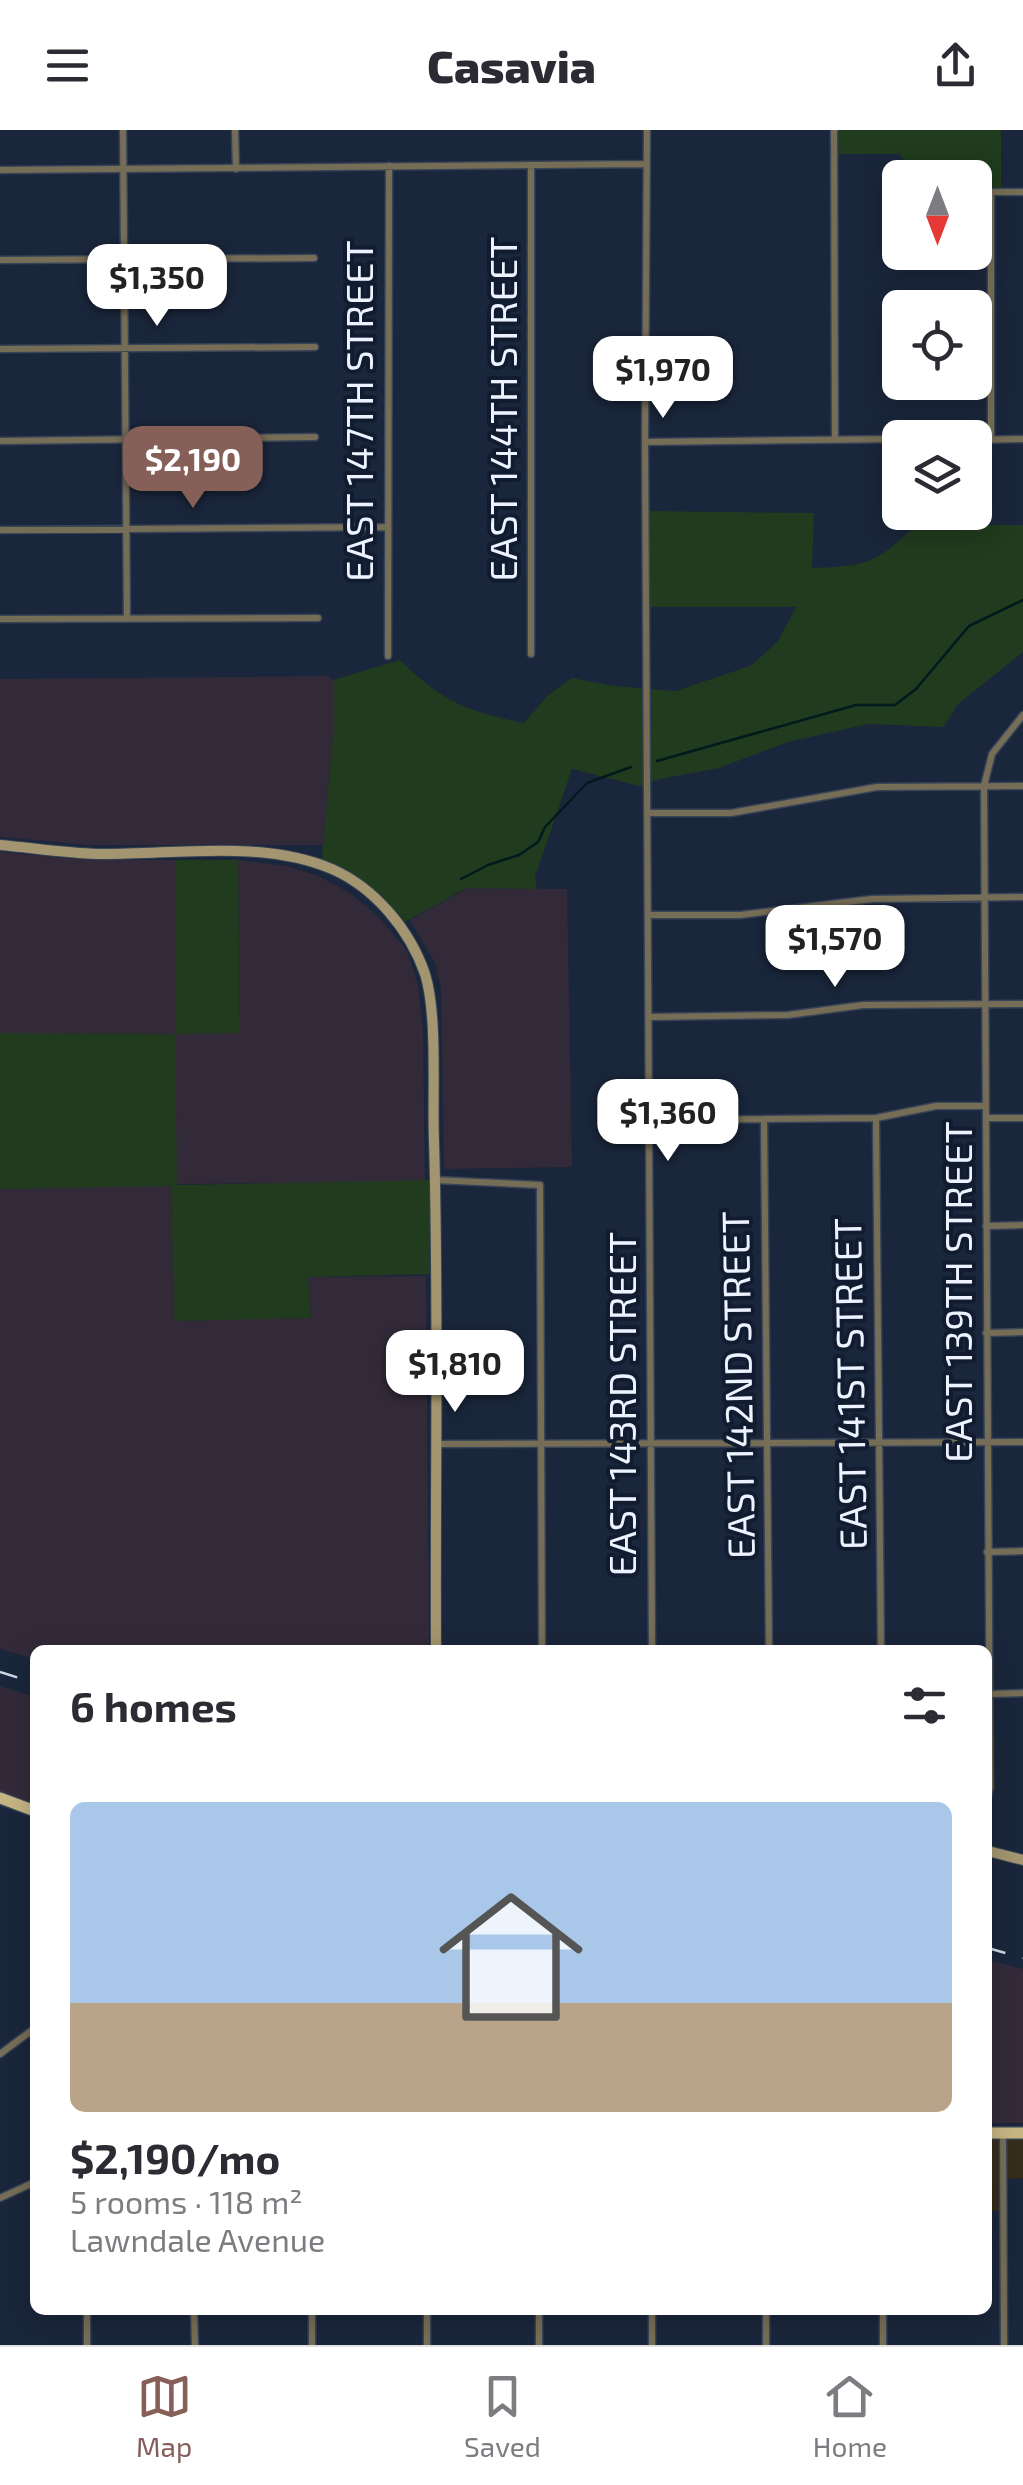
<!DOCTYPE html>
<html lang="en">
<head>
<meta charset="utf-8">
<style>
	:root { --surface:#fff; --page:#f7f7f7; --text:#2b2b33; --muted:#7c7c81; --line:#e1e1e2; --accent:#855f58 }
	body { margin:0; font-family:"Exo 2",sans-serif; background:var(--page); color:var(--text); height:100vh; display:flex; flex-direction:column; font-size:38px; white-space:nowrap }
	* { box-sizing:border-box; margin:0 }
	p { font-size:32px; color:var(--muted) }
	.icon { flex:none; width:55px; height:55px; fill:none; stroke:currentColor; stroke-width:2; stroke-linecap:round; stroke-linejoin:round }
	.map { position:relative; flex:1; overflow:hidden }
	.sheet { position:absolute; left:30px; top:1515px; width:962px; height:670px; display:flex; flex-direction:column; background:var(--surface); border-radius:15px; box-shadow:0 5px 25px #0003 }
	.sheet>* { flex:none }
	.needle { width:65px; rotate:180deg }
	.buttons { position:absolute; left:882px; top:30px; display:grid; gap:20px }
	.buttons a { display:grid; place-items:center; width:110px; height:110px; border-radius:15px; background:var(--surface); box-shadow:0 5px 25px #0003; font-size:50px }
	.price { position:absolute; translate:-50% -85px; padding:0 22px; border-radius:20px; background:#fff; color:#222; font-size:32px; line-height:65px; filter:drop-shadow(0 2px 5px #0008) }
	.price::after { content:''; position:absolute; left:50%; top:60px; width:30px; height:22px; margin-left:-15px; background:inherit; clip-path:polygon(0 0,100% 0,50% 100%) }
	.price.on { background:var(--accent); color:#fff }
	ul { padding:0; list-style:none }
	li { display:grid; align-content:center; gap:20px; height:530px; padding:0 40px }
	li span { display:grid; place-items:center; height:310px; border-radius:15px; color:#555 }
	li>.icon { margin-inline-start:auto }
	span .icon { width:180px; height:180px; fill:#fffc; stroke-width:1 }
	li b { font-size:42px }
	h2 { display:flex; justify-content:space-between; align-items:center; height:120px; padding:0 40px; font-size:42px }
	header { display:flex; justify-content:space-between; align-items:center; height:130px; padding:0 40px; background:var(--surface); font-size:45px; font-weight:800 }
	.tab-bar { display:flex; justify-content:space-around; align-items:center; height:140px; border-top:2px solid var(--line); background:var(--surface); font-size:28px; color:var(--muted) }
	.tab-bar a { display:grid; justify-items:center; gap:5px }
	.tab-bar .on { color:var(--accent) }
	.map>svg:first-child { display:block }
	.commercial { fill:#362c1c }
	.industrial { fill:#322a39 }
	.green { fill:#203b1e }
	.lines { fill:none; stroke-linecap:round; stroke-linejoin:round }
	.stream { stroke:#011a1e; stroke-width:2.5 }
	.street-casing { stroke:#374356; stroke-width:9 }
	.secondary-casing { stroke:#374356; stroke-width:12 }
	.primary-casing { stroke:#374356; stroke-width:14 }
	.street { stroke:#766d56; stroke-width:6 }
	.secondary { stroke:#a3956f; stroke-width:10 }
	.primary { stroke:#c6b583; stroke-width:11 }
	.rail { stroke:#d2d8e6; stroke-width:2.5; stroke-dasharray:18 18; stroke-linecap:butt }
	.labels { text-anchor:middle; stroke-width:8; stroke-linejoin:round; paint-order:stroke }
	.street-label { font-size:38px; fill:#ecf2fe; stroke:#111c30 }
</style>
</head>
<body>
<header><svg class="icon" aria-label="menu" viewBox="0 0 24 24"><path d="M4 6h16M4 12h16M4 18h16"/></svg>Casavia<svg class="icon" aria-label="share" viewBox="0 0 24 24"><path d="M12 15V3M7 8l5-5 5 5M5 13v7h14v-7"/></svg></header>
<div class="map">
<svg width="1023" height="2215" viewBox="0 0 1023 2215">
	<rect width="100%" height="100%" fill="#1a263b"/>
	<path class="commercial" d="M 988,2003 L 1023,2003 L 1023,2048 L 1008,2049 L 1007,2081 L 988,2081 Z"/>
	<path class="industrial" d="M 328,546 L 333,550 L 333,605 L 323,715 L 88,715 L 0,707 L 0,549 Z
		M 0,722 L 87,730 L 175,730 L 175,903 L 240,902 L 238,730 L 286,736 L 319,746 L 348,762 L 378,786 L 407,821 L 418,854 L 423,901 L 425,1052 L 177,1054 L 0,904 Z
		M 468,758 L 567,759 L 572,1037 L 444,1039 L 441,859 L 435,833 L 410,790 Z
		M 171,1055 L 174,1191 L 311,1187 L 307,1147 L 426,1146 L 429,1520 L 35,1520 L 35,1529 L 0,1519 L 0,1059 Z
		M 0,1556 L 35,1567 L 35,1674 L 0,1661 Z
		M 988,1830 L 1023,1839 L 1023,1993 L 988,1993 Z"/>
	<path class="green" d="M 834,0 L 1001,0 L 1001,62 L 975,62 L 975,48 L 920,47 L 899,24 L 834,24 Z
		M 645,381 L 814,383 L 812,438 C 868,436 875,434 916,395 L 1023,395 L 1023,522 L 958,574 L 944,597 L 868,594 L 788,612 L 719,638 L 660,649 L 639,656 L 572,639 L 535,747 L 537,759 L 467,758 L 399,795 L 373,766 L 321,736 L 333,605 L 333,550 L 400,530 C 443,572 466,581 524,593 L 548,565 L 572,548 L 614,556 L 676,561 L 752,535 L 778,511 L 796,477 L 646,477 Z
		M 175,730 L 238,730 L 240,903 L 175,904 L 177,1055 L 435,1050 L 435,1144 L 308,1147 L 311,1188 L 174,1191 L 171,1056 L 0,1059 L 0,903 L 175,904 Z"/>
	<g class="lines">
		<path class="stream" d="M 657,631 L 856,575 L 895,575 L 916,559 L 969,496 L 1023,470
			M 461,749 L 488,735 L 519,725 L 538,712 L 545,697 L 587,653 L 631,637"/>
		<defs>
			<path id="street" d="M 123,0 L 127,489
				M 235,0 L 236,39
				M 647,0 L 645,312 L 652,1520
				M 834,0 L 835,309
				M 531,35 L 531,524
				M 0,40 L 647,34
				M 975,62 L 1023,62
				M 991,63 L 991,310
				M 0,130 L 314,128
				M 0,219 L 315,217
				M 975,310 L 1023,309
				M 0,311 L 315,307
				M 645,312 L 900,309
				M 0,400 L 387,397
				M 0,489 L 318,488
				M 388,526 L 389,36
				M 647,683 L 731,683 L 877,657 L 1023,656
				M 648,785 L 740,785 L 872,769 L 1023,767
				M 649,887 L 788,885 L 863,875 L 1023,874
				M 876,988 L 881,1520
				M 986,988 L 1023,988
				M 764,989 L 769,1520
				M 649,990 L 876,988 L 936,976 L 986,976
				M 435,1050 L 540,1055 L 542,1520
				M 986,1096 L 1023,1095
				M 986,1203 L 1023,1202
				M 435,1314 L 1023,1312
				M 987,1422 L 1023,1421
				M 988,1564 L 1023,1563
				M 988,1667 L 990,1657 L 984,656 L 992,624 L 1023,585
				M 0,1924 L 35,1898
				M 1003,2003 L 1004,2215
				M 0,2068 L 35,2052
				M 194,2180 L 195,2215
				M 312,2180 L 312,2215
				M 427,2180 L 427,2215
				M 539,2180 L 539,2215
				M 652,2180 L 652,2215
				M 766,2180 L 766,2215
				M 883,2180 L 883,2215
				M 87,2215 L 87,2180"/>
			<path id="secondary" d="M 0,715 C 33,718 66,723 98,724 C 174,725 261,709 332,739 C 375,758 410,800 425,844 C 438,885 432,966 434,1011 C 439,1180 435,1350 436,1520
				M 988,1721 L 1023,1730"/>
			<path id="primary" d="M 0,1668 L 35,1681
				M 988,2003 L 1023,2003"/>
		</defs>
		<use href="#street" class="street-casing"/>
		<use href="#secondary" class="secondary-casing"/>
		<use href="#primary" class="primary-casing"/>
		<use href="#street" class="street"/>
		<use href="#secondary" class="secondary"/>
		<use href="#primary" class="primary"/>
		<path class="rail" d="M 0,1542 L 35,1553
			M 988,1818 L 1023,1828"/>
	</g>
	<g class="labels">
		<g class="street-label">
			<text transform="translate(504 279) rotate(-90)" y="13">EAST 144TH STREET</text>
			<text transform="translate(360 281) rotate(-90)" y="13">EAST 147TH STREET</text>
			<text transform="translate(959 1162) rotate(-90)" y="13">EAST 139TH STREET</text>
			<text transform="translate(851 1254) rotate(-91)" y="13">EAST 141ST STREET</text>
			<text transform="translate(739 1255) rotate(-91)" y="13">EAST 142ND STREET</text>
			<text transform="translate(623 1274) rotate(-90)" y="13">EAST 143RD STREET</text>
		</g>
	</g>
</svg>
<div class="buttons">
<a><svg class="needle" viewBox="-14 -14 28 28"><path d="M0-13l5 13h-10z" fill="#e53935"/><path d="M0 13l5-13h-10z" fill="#7c7c81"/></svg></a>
<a><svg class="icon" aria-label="locate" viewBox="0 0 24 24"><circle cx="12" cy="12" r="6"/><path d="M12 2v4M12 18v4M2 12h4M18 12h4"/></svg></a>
<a><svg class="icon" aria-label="layers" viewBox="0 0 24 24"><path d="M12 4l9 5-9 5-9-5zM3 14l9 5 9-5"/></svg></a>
</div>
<b class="price" style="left:157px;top:199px">$1,350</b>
<b class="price" style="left:663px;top:291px">$1,970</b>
<b class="price on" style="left:193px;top:381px">$2,190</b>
<b class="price" style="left:835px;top:860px">$1,570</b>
<b class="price" style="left:668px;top:1034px">$1,360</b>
<b class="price" style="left:455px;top:1285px">$1,810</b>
<section class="sheet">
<h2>6 homes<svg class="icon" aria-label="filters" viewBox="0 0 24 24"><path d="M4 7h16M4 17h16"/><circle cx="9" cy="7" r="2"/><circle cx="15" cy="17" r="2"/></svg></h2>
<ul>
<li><span style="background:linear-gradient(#a9c7e8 65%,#b9a48a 0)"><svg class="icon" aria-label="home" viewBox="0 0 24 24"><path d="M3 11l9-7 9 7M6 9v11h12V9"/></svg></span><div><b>$2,190/mo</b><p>5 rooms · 118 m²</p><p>Lawndale Avenue</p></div></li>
</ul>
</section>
</div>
<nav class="tab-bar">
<a class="on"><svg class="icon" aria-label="map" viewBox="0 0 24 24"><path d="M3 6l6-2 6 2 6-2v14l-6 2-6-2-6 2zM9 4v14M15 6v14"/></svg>Map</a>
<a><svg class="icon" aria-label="saved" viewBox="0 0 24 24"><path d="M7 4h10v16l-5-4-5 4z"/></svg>Saved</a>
<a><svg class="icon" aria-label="home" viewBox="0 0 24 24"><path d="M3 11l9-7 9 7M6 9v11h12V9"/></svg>Home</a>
</nav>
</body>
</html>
